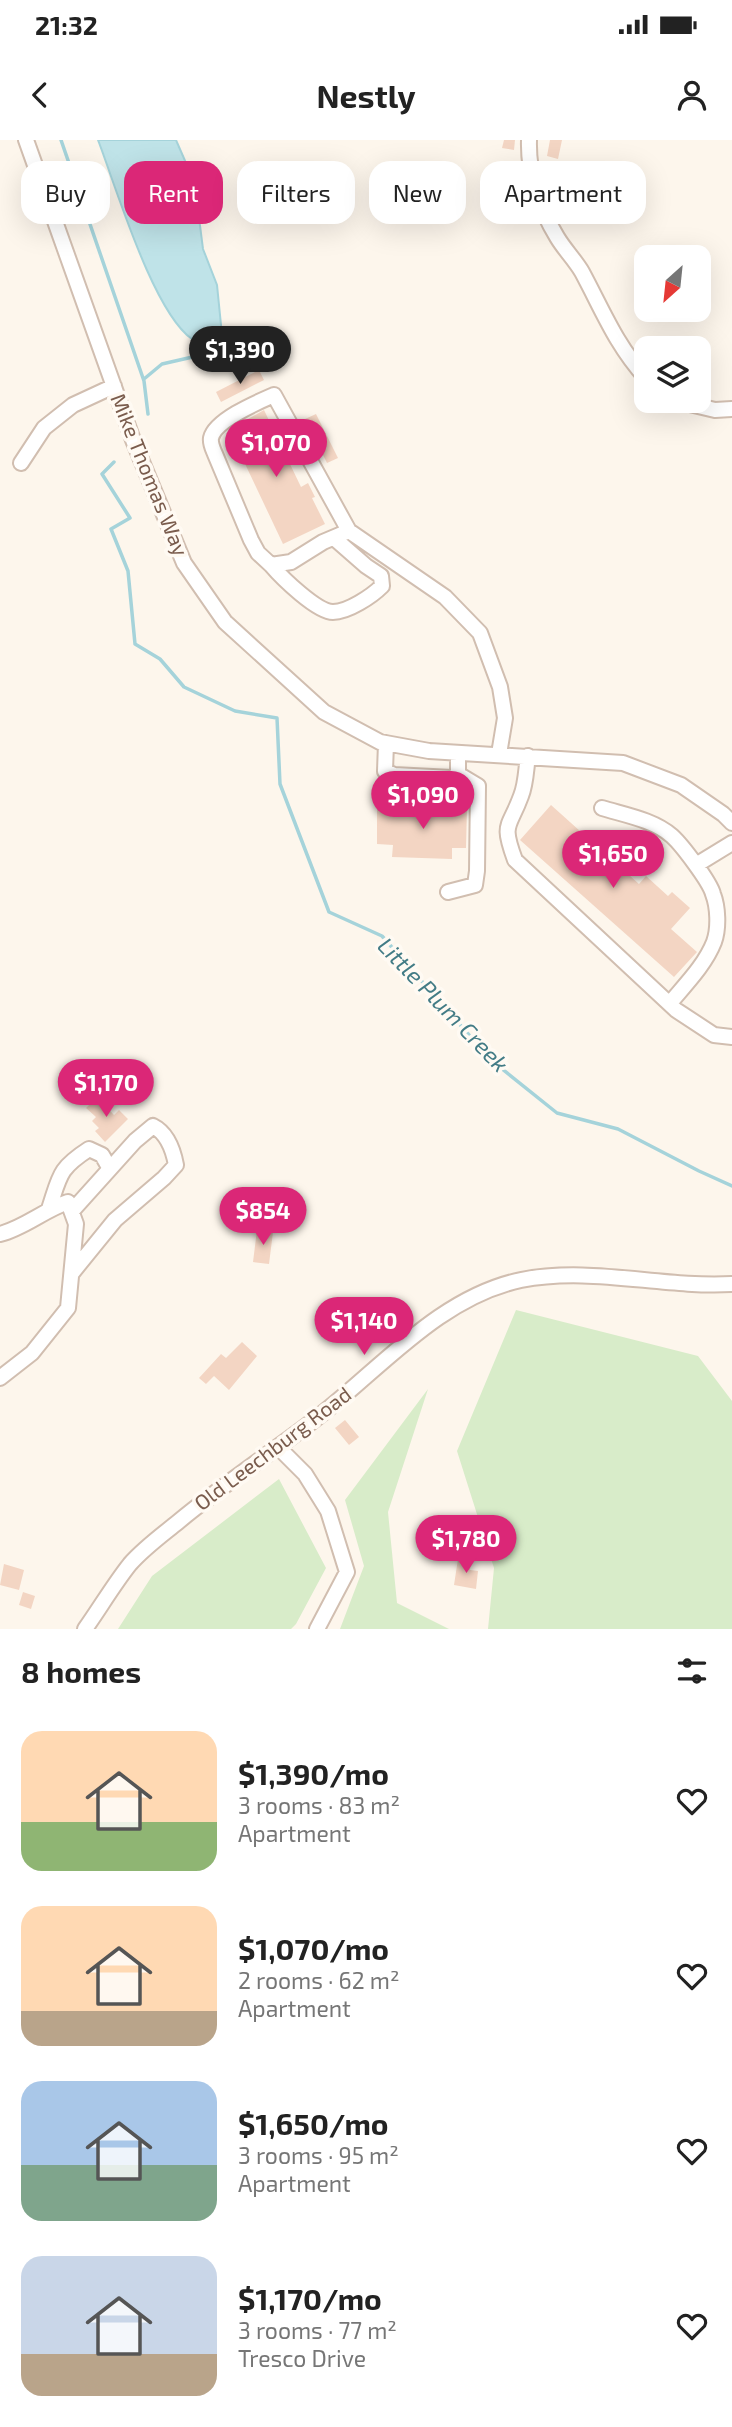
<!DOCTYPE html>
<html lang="en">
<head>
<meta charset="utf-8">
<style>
	:root { --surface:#fff; --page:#f6f6f6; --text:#222; --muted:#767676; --accent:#db2777 }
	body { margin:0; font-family:"Exo 2",sans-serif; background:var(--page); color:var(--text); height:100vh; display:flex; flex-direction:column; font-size:26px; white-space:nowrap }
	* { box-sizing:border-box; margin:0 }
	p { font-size:23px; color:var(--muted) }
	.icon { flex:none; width:38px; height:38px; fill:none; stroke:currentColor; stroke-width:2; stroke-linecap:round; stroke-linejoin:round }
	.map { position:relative; height:1489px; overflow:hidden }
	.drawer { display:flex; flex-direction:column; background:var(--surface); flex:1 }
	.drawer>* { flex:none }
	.hud { position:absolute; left:21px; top:21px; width:691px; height:63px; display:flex; gap:14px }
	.needle { width:46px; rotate:207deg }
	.fabs { position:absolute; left:634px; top:105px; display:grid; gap:14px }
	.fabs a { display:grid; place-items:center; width:77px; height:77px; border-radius:14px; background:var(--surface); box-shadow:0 7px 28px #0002; font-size:35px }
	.price { position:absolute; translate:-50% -60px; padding:0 16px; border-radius:24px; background:var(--accent); color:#fff; font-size:23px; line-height:46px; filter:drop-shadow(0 2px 4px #0008) }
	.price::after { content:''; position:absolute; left:50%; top:42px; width:21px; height:16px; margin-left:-10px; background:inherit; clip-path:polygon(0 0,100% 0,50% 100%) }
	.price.current { background:#222; color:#fff }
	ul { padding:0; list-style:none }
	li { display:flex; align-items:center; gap:21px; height:175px; padding:0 21px }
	li span { display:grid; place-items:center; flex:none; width:196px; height:140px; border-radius:21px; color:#555 }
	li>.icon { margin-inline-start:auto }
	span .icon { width:84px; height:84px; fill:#fffc; stroke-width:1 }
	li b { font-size:30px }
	h2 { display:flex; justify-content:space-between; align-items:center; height:84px; padding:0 21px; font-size:30px }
	.pill { padding:0 24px; border-radius:21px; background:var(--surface); box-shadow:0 7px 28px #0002; font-size:24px; line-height:63px }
	.pill.current { background:var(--accent); color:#fff }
	.status { display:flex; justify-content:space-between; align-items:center; height:49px; padding:0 35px; background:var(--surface); direction:ltr }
	.status svg { height:19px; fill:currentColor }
	header { display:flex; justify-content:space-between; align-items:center; height:91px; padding:0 21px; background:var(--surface); font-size:32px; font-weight:700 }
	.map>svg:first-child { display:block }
	.green { fill:#d8ecc9 }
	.water { fill:#bfe3e8; stroke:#a5d3da; stroke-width:2 }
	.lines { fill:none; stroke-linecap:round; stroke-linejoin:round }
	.stream { stroke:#a5d3da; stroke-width:3.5 }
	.building { fill:#f3d5c3 }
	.minor-casing { stroke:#d1beb0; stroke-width:18 }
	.minor { stroke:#fff; stroke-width:14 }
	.labels { text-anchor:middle; stroke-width:7; stroke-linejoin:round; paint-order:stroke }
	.street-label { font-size:21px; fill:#7a5c4d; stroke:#fffaf3 }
	.water-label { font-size:23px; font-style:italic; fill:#437c86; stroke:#fffaf3 }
</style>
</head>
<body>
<div class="status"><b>21:32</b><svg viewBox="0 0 49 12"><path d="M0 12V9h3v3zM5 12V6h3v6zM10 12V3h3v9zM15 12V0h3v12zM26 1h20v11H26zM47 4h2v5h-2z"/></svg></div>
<header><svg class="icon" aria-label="back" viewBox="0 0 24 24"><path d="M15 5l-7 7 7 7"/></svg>Nestly<svg class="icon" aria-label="person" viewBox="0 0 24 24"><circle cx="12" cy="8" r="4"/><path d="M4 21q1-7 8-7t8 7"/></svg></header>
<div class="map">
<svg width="732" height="1489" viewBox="0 0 732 1489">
	<rect width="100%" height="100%" fill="#fdf6ec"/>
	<path class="green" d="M 516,1170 L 698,1216 L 732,1261 L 732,1489 L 488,1489 L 494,1428 L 457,1311 Z
		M 428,1249 L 388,1372 L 397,1463 L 449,1489 L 340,1489 L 364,1426 L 345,1360 Z
		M 279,1339 L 326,1428 L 296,1484 L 291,1489 L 118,1489 L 152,1436 Z"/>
	<path class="water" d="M 98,0 L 176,0 L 186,23 L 185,34 L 191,55 L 198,70 L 203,109 L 217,145 L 222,195 C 215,202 201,205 192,199 C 153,172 116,47 98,0 Z"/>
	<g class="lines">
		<path class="stream" d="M 61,0 L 144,241 L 148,274
			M 144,239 L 162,224 L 210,213 L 215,200
			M 114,322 L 102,334 L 130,378 L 111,389 L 128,431 L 135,504 L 160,519 L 184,547 L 235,571 L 277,578 L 280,644 L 329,772 L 382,796 L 491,920 L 557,973 L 618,989 L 699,1031 L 732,1046"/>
	</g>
	<path class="building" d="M 504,0 L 515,0 L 514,10 L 502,8 Z
		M 550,0 L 562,0 L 558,19 L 547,16 Z
		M 560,26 L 574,27 L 574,44 L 559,43 Z
		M 259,230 L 264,240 L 221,262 L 216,252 Z
		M 264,270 L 301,347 L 308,343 L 315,357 L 312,358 L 325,384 L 283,404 L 229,290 Z
		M 316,274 L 338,318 L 327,323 L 305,279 Z
		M 551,665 L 639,744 L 646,736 L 668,756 L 672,752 L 690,768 L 671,789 L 697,812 L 674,837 L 520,700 Z
		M 425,666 L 467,667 L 466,708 L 452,708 L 452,719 L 392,717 L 393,705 L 377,704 L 377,668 L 425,669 Z
		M 97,957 L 114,975 L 119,970 L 128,979 L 105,1002 L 95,991 L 99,988 L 92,981 L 96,977 L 86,968 Z
		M 257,1090 L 273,1092 L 269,1124 L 253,1122 Z
		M 242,1202 L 257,1216 L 229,1250 L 214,1236 L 206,1244 L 199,1238 L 221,1214 L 226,1218 Z
		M 345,1280 L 359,1297 L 349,1305 L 335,1288 Z
		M 458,1419 L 471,1421 L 470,1430 L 478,1431 L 476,1449 L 454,1445 Z
		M 4,1424 L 24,1430 L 19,1450 L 0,1445 Z
		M 23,1452 L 35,1456 L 31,1469 L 19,1465 Z"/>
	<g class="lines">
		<defs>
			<path id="minor" d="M 26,0 L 133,300 L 184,423 L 225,482 L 324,572 L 380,602 L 429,611 L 623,623 L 681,645 L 723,674 L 732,683
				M 529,0 C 528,34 539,67 557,97 C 564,109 575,120 582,132 C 603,171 616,205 646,238
				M 677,261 L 715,270 L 732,269
				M 21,323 L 44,288 L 73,265 L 114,246
				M 349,391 L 323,402 L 291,422 L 271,425 L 258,413 L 251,400 L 215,314 C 213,309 210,304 211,298 C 215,280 258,262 274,255 L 349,391 L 445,457 L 480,493 L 500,547 L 505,578 L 499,614
				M 271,425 C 282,438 317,472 333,472 C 348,472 372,456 382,446 L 381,436 L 366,426 L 334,398
				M 386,603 L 385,631 L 394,635 L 452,638 L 458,634 L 458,613
				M 528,616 C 526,629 526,644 521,656 C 509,689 501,682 515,720 L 676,870 L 714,895 L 732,897
				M 602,668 C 625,675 654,680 672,696 C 682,705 710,742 713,754 C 718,767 719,788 714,802 C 705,825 685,845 670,863
				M 696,725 L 732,703
				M 448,752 L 475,745 L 477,731 L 478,646 L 458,634
				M 49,1069 C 60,1036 58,1029 89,1009 L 102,1015 L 110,1029
				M 72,1071 L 135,1001 L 153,986 C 167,993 173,1009 176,1025 L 164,1038 L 115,1080 L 72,1133
				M 0,1094 C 24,1088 44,1070 68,1062 L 76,1084 L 68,1168 L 32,1213 L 0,1238
				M 278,1307 L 305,1334 L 328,1371 L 347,1432 L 317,1489
				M 85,1489 C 100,1468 114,1444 130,1424 C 144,1408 162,1395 178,1382 C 219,1348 262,1319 305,1287 C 374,1237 435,1158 521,1140 C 591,1126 662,1148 732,1144"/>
		</defs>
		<use href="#minor" class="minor-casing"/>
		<use href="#minor" class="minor"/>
	</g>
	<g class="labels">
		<g class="street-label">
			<text transform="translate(149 335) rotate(68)" y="7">Mike Thomas Way</text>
			<text transform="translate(273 1309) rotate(-37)" y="7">Old Leechburg Road</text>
		</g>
		<g class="water-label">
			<text transform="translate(443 865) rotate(46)" y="8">Little Plum Creek</text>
		</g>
	</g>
</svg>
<div class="fabs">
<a><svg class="needle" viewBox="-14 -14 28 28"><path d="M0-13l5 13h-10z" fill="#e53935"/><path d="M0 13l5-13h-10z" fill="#767676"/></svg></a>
<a><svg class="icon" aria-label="layers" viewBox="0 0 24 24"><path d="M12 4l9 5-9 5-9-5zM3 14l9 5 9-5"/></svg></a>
</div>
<b class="price current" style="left:240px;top:246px">$1,390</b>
<b class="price" style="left:276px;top:339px">$1,070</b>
<b class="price" style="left:423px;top:691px">$1,090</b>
<b class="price" style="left:613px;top:750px">$1,650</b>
<b class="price" style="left:106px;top:979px">$1,170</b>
<b class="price" style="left:263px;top:1107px">$854</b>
<b class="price" style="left:364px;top:1217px">$1,140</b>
<b class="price" style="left:466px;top:1435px">$1,780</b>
<div class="hud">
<a class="pill">Buy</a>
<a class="pill current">Rent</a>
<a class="pill">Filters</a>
<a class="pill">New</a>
<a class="pill">Apartment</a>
</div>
</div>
<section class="drawer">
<h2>8 homes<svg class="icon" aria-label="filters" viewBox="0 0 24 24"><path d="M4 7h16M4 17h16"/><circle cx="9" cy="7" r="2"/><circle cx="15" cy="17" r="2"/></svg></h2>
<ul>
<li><span style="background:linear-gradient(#ffd9b3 65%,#8fb573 0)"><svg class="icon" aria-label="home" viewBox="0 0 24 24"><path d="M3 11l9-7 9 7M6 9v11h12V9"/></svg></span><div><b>$1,390/mo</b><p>3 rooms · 83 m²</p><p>Apartment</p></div><svg class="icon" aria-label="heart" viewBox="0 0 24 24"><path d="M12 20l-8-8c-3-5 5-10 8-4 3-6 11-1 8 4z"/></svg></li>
<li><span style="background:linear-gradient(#ffd9b3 75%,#b9a48a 0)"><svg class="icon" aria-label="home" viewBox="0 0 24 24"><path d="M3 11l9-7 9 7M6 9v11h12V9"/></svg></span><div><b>$1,070/mo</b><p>2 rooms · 62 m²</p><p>Apartment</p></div><svg class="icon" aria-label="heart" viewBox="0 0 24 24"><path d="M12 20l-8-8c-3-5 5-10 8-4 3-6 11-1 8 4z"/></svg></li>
<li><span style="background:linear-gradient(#a9c7e8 60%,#7fa58c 0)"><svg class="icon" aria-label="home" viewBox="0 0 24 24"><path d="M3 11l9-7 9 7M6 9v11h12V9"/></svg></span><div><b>$1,650/mo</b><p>3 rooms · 95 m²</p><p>Apartment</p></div><svg class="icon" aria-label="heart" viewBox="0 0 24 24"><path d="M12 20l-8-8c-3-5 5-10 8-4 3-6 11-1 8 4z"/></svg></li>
<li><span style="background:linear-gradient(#c9d6e8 70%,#b9a48a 0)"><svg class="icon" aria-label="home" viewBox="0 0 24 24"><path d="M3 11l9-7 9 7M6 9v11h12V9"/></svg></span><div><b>$1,170/mo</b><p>3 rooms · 77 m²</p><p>Tresco Drive</p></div><svg class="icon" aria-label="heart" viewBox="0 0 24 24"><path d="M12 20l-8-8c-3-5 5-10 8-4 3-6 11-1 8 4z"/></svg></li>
</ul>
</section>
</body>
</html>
